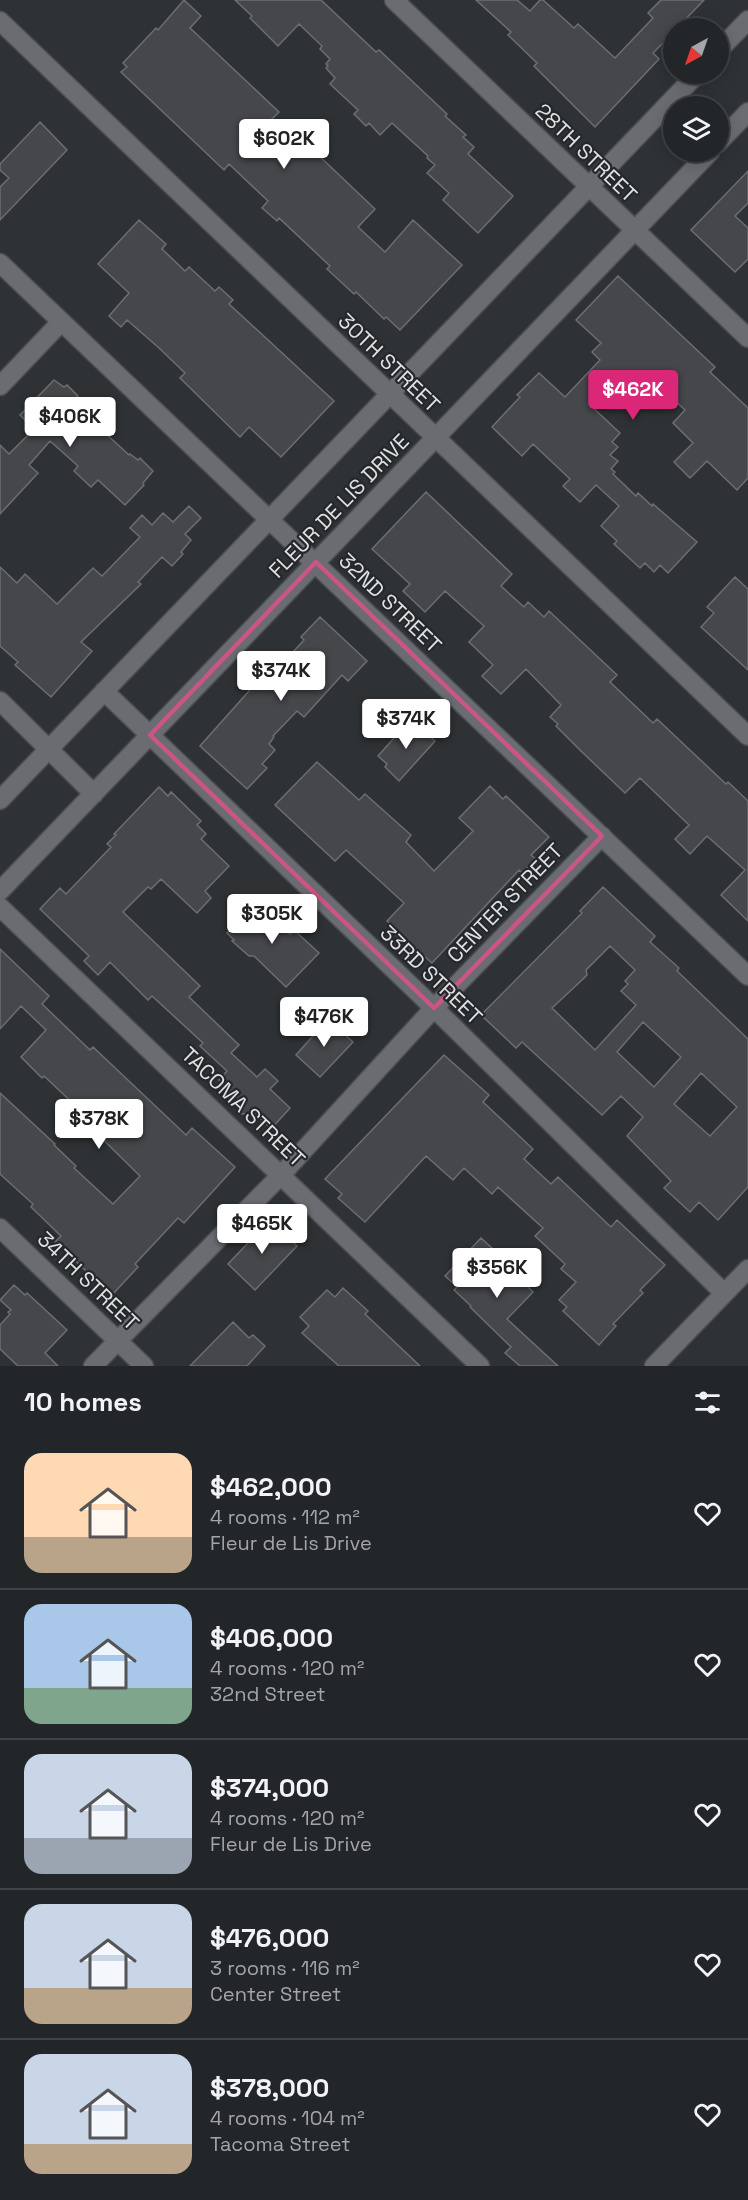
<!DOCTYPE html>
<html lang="en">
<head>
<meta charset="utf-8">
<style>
	:root { --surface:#232628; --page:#2f3234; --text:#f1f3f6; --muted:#a3a5a8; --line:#404345; --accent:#db2777 }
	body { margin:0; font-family:"Space Grotesk",sans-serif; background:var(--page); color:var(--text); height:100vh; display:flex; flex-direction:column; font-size:22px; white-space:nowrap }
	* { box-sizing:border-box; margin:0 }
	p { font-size:20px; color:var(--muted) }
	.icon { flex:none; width:33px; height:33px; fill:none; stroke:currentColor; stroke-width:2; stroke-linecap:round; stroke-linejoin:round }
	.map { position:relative; height:1366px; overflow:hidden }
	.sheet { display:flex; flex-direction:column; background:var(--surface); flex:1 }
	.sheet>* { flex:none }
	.needle { width:39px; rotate:220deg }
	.fabs { position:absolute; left:663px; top:18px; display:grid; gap:12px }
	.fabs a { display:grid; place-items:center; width:66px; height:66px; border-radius:50%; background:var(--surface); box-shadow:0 3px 15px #0003,0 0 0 2px var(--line); font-size:30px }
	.price { position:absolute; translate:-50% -51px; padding:0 14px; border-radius:6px; background:#fff; color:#222; font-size:20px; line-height:39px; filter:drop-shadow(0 2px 3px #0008) }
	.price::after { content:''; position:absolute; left:50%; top:36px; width:18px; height:14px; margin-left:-9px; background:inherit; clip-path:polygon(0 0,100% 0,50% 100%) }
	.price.current { background:var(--accent); color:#fff }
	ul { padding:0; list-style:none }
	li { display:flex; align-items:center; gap:18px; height:150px; padding:0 24px }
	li+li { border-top:2px solid var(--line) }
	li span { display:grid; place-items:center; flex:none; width:168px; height:120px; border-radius:18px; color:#555 }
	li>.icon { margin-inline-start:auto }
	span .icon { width:72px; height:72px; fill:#fffc; stroke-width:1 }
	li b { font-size:26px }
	h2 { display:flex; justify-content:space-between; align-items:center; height:72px; padding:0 24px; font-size:26px }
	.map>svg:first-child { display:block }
	.building { fill:#45474b; stroke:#6b6e72; stroke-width:1.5; fill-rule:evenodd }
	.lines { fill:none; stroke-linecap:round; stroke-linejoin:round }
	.minor-casing { stroke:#4b4e51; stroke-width:21 }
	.minor { stroke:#6a6c71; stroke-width:18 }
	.marked { fill:none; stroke:#cb5584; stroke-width:4.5; stroke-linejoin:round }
	.labels { text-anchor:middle; stroke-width:4.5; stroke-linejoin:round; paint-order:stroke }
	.street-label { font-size:21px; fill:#e0e2e4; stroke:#25282b }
</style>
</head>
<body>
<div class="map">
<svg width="748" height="1366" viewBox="0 0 748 1366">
	<rect width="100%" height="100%" fill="#2f3235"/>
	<path class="building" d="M 184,0 L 201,16 L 190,28 L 279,112 L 271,120 L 310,156 L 314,151 L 375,209 L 358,227 L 385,252 L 413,220 L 462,265 L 400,330 L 386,317 L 384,319 L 356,292 L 354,294 L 327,269 L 330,266 L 279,218 L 277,221 L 262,208 L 268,201 L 229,164 L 224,170 L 121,72 L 127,67 L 123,63 L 156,28 L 158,30 Z
		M 235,0 L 321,0 L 376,52 L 379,50 L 447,114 L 445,116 L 466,135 L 463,137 L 474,147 L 468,154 L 513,196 L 478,233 L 443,200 L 449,193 L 427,173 L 435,165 L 427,158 L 428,156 L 392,123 L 380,135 L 369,123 L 366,126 L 354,114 L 358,110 L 330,84 L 335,78 L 326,68 L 328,66 L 326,64 L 330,59 L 320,49 L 322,46 L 299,24 L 278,46 L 250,18 L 252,16 Z
		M 476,0 L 517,0 L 530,11 L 540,0 L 543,0 L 574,28 L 578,24 L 615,58 L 653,18 L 648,13 L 661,0 L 704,0 L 677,28 L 674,28 L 674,32 L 653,53 L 659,59 L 595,127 L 534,66 L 537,63 L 508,35 L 511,32 Z
		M 40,122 L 67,150 L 0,220 L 0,187 L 9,178 L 0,170 L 0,164 Z
		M 748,171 L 748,203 L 735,216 L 748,228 L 748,259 L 735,272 L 691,230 Z
		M 139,220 L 166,244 L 162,249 L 185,271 L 189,267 L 215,291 L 219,287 L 233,300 L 229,304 L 334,401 L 281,457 L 249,427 L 240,437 L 180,378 L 185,373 L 159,348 L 127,320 L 121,327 L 109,316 L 129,293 L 98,264 Z
		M 618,276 L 715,367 L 710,372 L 748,408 L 748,478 L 737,490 L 707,461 L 690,478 L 674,462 L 693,443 L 673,423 L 685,410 L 655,382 L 648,391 L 629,373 L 622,381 L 617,375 L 589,404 L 620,433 L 612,442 L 618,447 L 610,455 L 618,461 L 611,469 L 615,472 L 613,474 L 636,496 L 638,493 L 652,506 L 653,504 L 697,542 L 668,573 L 660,565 L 654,572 L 645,563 L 640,568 L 614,544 L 617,541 L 601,526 L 619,506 L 596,485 L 580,502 L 563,486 L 570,479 L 533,444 L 522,456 L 492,427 L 520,397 L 517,395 L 539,373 L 565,397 L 600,360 L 592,352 L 601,343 L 576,320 Z
		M 54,380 L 64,387 L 67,385 L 78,396 L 75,399 L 92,416 L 90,419 L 129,455 L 130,454 L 138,460 L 140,458 L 153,471 L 143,483 L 144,485 L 125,505 L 98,480 L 91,487 L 74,471 L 78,466 L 50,441 L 29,465 L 38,473 L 0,514 L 0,445 L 9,454 L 34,429 L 20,415 Z
		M 426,492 L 512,574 L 501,586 L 524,607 L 528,602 L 544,617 L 549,611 L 617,675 L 610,682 L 653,723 L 657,719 L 726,784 L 728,782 L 748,801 L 748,921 L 721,895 L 745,870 L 707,836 L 690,854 L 675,839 L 689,825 L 640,778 L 625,793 L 582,752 L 556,726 L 558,724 L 550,717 L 561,705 L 526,669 L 501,694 L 482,676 L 493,665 L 469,642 L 484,626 L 445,591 L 425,612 L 403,591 L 410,584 L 372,549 Z
		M 189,506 L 201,518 L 185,534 L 191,540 L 181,552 L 183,554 L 172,566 L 162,557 L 138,582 L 141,584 L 81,642 L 92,651 L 51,697 L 15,665 L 18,662 L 0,646 L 0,567 L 17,583 L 25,574 L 57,604 L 93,568 L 102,576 L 140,537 L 130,528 L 142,515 L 152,525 L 163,513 L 173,522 Z
		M 735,577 L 748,589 L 748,670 L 701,627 L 714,613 L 707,607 Z
		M 320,617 L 367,661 L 348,681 L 342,675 L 304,717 L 297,711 L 273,736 L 274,737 L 269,744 L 275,750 L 262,764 L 267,768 L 247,789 L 200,746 L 257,682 L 262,686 L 304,640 L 301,637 Z
		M 411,719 L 435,741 L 399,781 L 385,767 L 387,764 L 378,756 Z
		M 317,762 L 359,800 L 365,794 L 411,835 L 406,842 L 434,871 L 473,831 L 459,818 L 490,786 L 503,799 L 506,796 L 549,837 L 531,855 L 536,859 L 522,873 L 519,870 L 432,963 L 422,954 L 419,958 L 395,934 L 398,931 L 387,921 L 404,903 L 346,850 L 335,861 L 275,805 Z
		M 159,787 L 168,796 L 171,792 L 201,821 L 197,825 L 206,834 L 201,839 L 229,866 L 205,891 L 211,898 L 197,913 L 161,879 L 151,889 L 148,887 L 123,912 L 200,986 L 189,997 L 239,1045 L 231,1053 L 257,1077 L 265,1069 L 278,1081 L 270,1089 L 290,1108 L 271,1129 L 255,1113 L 240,1114 L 241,1101 L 219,1080 L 227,1071 L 200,1046 L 203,1043 L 152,996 L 148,1000 L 110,962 L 98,975 L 84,961 L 89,956 L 40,909 L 60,888 L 66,894 L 111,847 L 107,844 L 116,835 L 114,834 Z
		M 603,887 L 655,936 L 650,942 L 679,968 L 677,971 L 748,1039 L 748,1187 L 718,1220 L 699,1202 L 690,1212 L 664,1188 L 671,1181 L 627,1136 L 643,1117 L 621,1096 L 602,1115 L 522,1042 L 516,1048 L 481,1015 L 582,913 L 580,911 ZM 610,946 L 635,970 L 625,981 L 628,984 L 621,991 L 636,1005 L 595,1050 L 552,1008 L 582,980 L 587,975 L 586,970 ZM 643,1022 L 681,1057 L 654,1087 L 617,1052 ZM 701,1073 L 737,1107 L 710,1136 L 674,1104 Z
		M 253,905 L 261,912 L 264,909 L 290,934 L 294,930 L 319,953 L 286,987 L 254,956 L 249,956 L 232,941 L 234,940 L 227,933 Z
		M 0,949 L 49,996 L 42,1004 L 90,1050 L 93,1047 L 186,1135 L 192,1128 L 235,1167 L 184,1223 L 178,1218 L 135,1264 L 138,1267 L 112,1295 L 55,1242 L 61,1236 L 31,1207 L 33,1204 L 0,1174 L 0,1093 L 55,1144 L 54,1145 L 76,1166 L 74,1168 L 113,1204 L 140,1176 L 76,1113 L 79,1109 L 44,1076 L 42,1078 L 21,1057 L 46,1030 L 21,1006 L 0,1029 Z
		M 328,1019 L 353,1042 L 320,1077 L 296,1055 Z
		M 444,1055 L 489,1095 L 483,1102 L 533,1149 L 524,1159 L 551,1184 L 558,1177 L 611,1227 L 617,1220 L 665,1265 L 640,1290 L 643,1293 L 613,1324 L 616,1326 L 599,1345 L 563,1311 L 567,1307 L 559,1300 L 576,1282 L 561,1269 L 565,1264 L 535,1236 L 543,1228 L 498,1187 L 492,1194 L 464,1168 L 453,1180 L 426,1156 L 365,1222 L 338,1198 L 342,1194 L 325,1179 Z
		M 270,1220 L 297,1246 L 255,1290 L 228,1264 Z
		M 481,1238 L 528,1281 L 525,1284 L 533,1292 L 507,1319 L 558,1366 L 520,1366 L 505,1353 L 511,1347 L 470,1307 L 471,1306 L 454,1290 L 457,1287 L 445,1276 Z
		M 14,1285 L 25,1295 L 27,1293 L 67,1330 L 45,1353 L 58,1366 L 18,1366 L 0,1349 L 0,1325 L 10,1314 L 8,1312 L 11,1310 L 0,1300 Z
		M 343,1288 L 368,1311 L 365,1314 L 420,1366 L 339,1366 L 302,1333 L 309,1326 L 300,1317 L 327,1290 L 335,1297 Z
		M 233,1322 L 249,1338 L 253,1335 L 265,1346 L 247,1366 L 190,1366 Z"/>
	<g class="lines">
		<defs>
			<path id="minor" d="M 394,0 L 748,338
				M 0,21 L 748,736
				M 718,51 L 748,20
				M 718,143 L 748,112
				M 0,263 L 748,976
				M 0,386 L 61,322
				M 104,691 L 434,1008 L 724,1293
				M 0,701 L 94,794
				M 0,800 L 697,74
				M 0,891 L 710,152
				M 0,907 L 480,1366
				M 0,1228 L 144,1366
				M 93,1366 L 281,1175 L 434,1008 L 602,836
				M 654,1366 L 748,1269"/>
		</defs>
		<use href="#minor" class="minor-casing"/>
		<use href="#minor" class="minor"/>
	</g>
	<path class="marked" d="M 316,562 L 602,836 L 434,1008 L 150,735 Z"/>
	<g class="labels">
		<g class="street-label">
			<text transform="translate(586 153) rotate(44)" y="7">28TH STREET</text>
			<text transform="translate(389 363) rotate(44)" y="7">30TH STREET</text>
			<text transform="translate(339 506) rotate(-46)" y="7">FLEUR DE LIS DRIVE</text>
			<text transform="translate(390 603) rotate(44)" y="7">32ND STREET</text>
			<text transform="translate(505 903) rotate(-46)" y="7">CENTER STREET</text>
			<text transform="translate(431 975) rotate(44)" y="7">33RD STREET</text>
			<text transform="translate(243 1107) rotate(44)" y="7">TACOMA STREET</text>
			<text transform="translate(88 1281) rotate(44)" y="7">34TH STREET</text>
		</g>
	</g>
</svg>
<div class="fabs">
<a><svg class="needle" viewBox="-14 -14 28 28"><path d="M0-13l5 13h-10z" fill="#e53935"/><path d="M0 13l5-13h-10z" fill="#a3a5a8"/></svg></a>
<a><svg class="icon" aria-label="layers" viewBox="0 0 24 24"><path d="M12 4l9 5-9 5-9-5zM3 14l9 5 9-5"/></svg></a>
</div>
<b class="price" style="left:284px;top:170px">$602K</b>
<b class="price current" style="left:633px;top:421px">$462K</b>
<b class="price" style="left:70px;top:448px">$406K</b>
<b class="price" style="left:281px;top:702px">$374K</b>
<b class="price" style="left:406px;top:750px">$374K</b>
<b class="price" style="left:272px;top:945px">$305K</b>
<b class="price" style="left:324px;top:1048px">$476K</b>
<b class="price" style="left:99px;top:1150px">$378K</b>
<b class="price" style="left:262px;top:1255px">$465K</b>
<b class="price" style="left:497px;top:1299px">$356K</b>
</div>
<section class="sheet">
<h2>10 homes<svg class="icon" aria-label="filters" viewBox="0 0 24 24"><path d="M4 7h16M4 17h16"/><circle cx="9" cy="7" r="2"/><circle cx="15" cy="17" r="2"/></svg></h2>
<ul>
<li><span style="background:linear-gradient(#ffd9b3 70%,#b9a48a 0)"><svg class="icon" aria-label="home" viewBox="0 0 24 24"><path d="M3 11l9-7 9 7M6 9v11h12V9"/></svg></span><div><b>$462,000</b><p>4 rooms · 112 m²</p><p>Fleur de Lis Drive</p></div><svg class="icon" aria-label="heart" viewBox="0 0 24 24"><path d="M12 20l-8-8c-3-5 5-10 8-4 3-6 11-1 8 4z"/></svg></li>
<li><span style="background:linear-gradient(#a9c7e8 70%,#7fa58c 0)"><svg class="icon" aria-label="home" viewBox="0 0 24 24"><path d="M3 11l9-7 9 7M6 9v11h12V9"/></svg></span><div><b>$406,000</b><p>4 rooms · 120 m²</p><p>32nd Street</p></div><svg class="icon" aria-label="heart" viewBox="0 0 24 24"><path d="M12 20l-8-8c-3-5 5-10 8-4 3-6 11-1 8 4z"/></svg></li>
<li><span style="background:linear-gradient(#c9d6e8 70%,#9aa5b1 0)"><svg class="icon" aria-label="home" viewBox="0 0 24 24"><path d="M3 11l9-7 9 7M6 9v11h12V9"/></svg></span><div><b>$374,000</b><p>4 rooms · 120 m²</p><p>Fleur de Lis Drive</p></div><svg class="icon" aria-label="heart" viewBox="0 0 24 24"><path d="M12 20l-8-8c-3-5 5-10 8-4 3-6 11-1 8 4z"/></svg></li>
<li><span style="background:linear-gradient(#c9d6e8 70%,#b9a48a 0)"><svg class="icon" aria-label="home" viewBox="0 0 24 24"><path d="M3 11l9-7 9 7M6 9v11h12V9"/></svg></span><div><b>$476,000</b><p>3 rooms · 116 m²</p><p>Center Street</p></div><svg class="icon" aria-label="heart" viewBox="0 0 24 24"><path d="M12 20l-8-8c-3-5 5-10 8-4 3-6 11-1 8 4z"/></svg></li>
<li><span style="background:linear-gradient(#c9d6e8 75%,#b9a48a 0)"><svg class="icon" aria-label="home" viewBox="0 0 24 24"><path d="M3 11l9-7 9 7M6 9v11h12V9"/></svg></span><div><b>$378,000</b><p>4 rooms · 104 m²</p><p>Tacoma Street</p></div><svg class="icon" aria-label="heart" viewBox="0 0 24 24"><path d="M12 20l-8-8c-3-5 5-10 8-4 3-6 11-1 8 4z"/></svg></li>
</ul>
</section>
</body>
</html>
